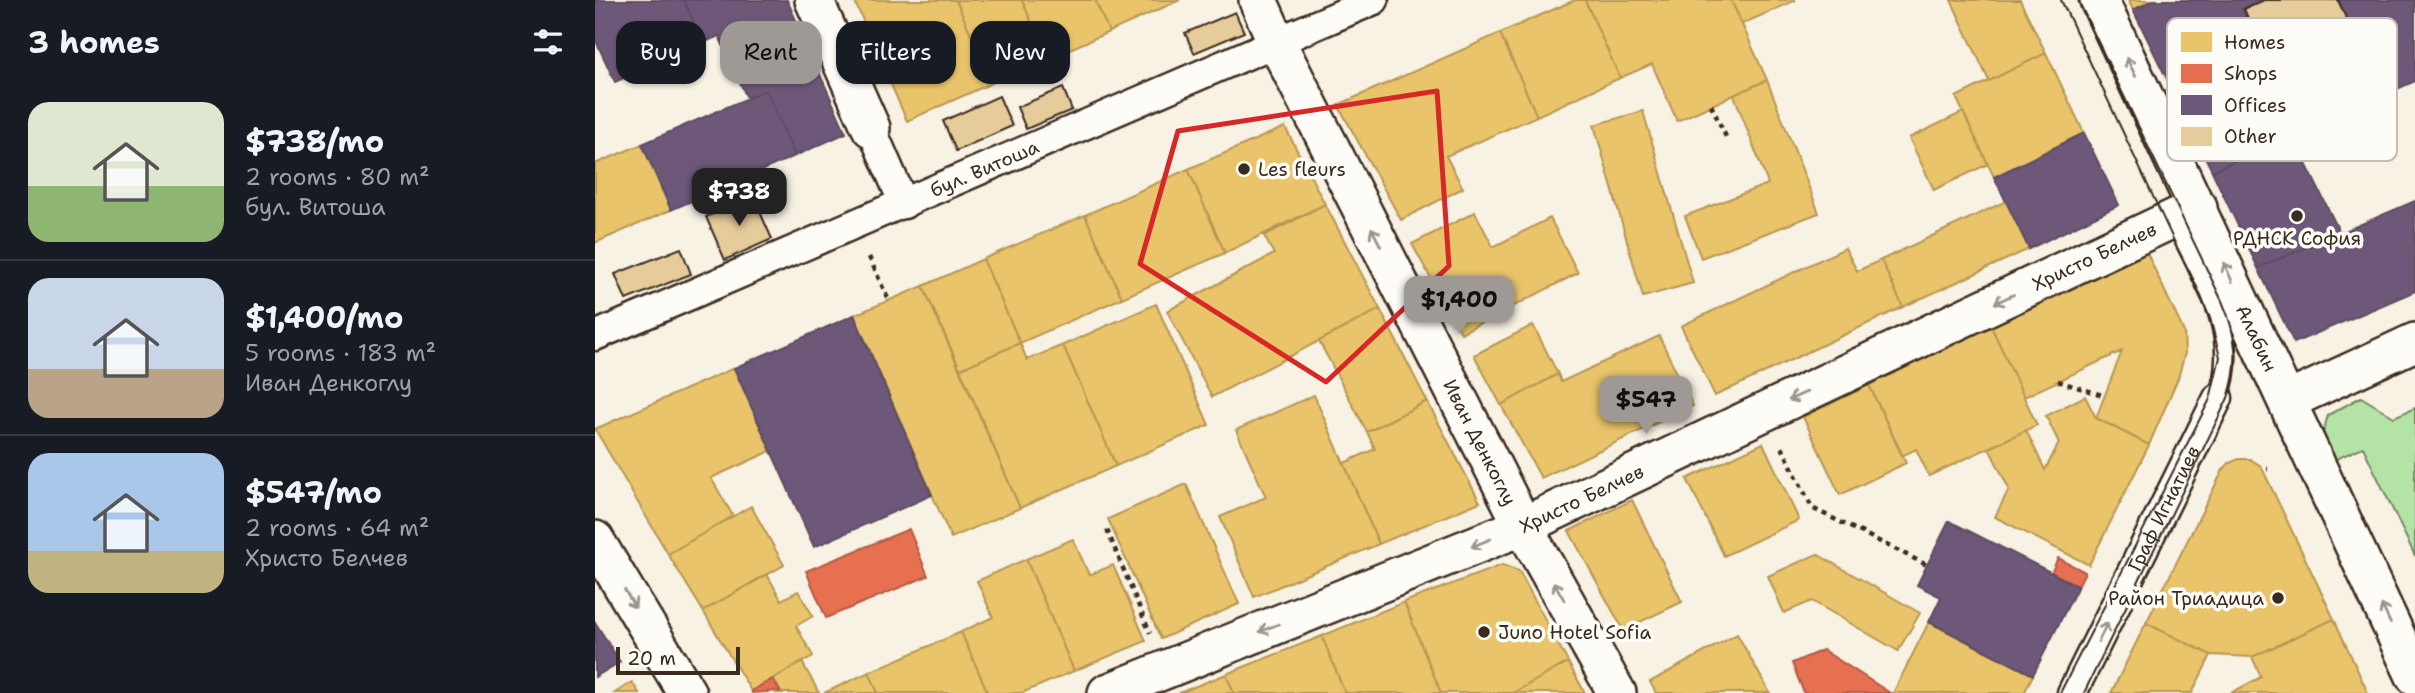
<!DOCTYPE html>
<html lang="en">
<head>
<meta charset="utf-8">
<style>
	:root { --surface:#171b24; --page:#242831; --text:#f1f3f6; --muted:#9ea1a6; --line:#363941; --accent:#9f9995 }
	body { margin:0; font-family:"Shantell Sans",sans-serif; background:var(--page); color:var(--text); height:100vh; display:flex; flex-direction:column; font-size:26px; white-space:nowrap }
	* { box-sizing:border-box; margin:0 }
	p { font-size:23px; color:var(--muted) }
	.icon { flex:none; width:38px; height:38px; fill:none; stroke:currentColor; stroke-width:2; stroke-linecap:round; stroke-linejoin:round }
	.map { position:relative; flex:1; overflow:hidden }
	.side { display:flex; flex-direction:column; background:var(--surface); width:595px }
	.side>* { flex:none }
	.banner { position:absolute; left:21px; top:21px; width:665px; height:63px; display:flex; gap:14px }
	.scale { position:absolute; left:21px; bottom:18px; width:124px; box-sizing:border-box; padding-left:7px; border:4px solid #3b2a1e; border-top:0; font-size:19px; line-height:24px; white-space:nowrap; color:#3b2a1e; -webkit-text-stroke:5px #fdfcf7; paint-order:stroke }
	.price { position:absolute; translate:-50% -60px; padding:0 16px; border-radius:14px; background:var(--accent); color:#111; font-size:23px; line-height:46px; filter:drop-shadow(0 2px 4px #0008) }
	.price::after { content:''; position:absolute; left:50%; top:42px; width:21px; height:16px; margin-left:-10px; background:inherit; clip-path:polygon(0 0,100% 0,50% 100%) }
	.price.current { background:#222; color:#fff }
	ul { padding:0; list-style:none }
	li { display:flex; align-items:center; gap:21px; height:175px; padding:0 28px }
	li+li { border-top:2px solid var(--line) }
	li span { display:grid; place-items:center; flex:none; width:196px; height:140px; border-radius:21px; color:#555 }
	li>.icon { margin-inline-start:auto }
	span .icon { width:84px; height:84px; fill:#fffc; stroke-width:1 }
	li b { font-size:30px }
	h2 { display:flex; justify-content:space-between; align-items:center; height:84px; padding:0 28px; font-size:30px }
	.pill { padding:0 24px; border-radius:21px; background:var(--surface); box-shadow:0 2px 5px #0004; font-size:24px; line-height:63px }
	.pill.current { background:var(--accent); color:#111 }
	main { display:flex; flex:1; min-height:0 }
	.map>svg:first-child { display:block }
	.green { fill:#b3e4a5; stroke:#778762; stroke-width:2 }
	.homes { fill:#e9c46a; stroke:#b59653; stroke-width:2 }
	.shops { fill:#e76f51; stroke:#b35a42; stroke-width:2 }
	.offices { fill:#6d597a; stroke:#5e4b5e; stroke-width:2 }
	.building { fill:#e6cb9b; stroke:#3b2a1e; stroke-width:2 }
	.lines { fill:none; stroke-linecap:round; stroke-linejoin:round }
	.service-casing { stroke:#3b2a1e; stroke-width:24 }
	.pedestrian-casing { stroke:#3b2a1e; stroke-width:33 }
	.minor-casing { stroke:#3b2a1e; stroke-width:42 }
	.path { stroke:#3b2a1e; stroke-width:4.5; stroke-dasharray:5 5; stroke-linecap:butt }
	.service { stroke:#fdfcf7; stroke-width:19 }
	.pedestrian { stroke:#fdfcf7; stroke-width:28 }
	.minor { stroke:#fdfcf7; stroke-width:37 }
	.tram { stroke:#3b2a1e; stroke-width:2 }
	.oneway { stroke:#9c938a }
	.marked { fill:none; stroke:#d62828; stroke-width:5; stroke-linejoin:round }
	.poi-dot { fill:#3b2a1e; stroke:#fdfcf7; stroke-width:2.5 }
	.labels { text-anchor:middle; stroke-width:7; stroke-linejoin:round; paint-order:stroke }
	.street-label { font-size:19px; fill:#3b2a1e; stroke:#fdfcf7 }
	.poi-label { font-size:19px; fill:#3b2a1e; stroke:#fdfcf7; text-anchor:start }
	.key { fill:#fdfcf7; stroke:#c3bdb6; stroke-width:2 }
	.key-label { font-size:19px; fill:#3b2a1e }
</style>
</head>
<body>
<main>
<section class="side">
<h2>3 homes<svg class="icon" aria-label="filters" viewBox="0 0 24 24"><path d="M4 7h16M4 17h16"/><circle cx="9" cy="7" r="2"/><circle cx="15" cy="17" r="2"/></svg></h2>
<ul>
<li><span style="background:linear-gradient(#dfe7d0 60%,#8fb573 0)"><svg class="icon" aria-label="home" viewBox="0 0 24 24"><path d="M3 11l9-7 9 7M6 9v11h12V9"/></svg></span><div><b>$738/mo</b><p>2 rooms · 80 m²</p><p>бул. Витоша</p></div></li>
<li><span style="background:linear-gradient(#c9d6e8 65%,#b9a48a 0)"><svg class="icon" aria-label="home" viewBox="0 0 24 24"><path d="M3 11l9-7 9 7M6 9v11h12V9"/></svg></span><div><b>$1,400/mo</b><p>5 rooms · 183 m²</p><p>Иван Денкоглу</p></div></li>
<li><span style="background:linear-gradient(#a9c7e8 70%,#c2b280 0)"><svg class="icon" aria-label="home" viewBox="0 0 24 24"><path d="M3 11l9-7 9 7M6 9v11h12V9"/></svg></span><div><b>$547/mo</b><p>2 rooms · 64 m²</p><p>Христо Белчев</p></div></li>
</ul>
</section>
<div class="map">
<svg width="1820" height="693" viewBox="0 0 1820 693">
	<rect width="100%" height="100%" fill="#f8f2e5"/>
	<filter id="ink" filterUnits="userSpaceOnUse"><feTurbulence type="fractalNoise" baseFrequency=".0143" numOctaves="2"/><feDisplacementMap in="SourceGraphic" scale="14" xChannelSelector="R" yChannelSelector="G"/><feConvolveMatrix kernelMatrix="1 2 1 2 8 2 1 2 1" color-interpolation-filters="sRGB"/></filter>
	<g filter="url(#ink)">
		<path class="green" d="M 1766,397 L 1799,417 L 1820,408 L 1820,556 L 1768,447 L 1739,460 L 1728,433 L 1733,415 Z"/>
		<path class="homes" d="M 259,0 L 361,0 L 397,83 L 312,121 Z
			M 361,0 L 427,0 L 452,59 L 397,83 Z
			M 427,0 L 500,0 L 514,32 L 452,59 Z
			M 500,0 L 585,0 L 514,32 Z
			M 980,0 L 990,0 L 1025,78 L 942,116 L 905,33 Z
			M 990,0 L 1136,0 L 1172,80 L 1082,121 L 1057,64 L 1025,78 Z
			M 1136,0 L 1201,0 L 1147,24 Z
			M 1356,0 L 1425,0 L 1451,53 L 1394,81 Z
			M 1533,0 L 1558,0 L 1538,10 Z
			M 905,33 L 942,116 L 851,156 L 868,188 L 806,220 L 743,105 Z
			M 1451,53 L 1489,133 L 1399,177 L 1361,97 Z
			M 1172,80 L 1224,213 L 1106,258 L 1090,216 L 1173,184 L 1139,95 Z
			M 1048,111 L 1098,283 L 1048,297 L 999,125 Z
			M 1368,112 L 1393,164 L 1339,190 L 1314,138 Z
			M 690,127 L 730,204 L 630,253 L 593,169 Z
			M 47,144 L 76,210 L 0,243 L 0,164 Z
			M 593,169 L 630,253 L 527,298 L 490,215 Z
			M 1411,201 L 1434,249 L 1308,307 L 1286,260 Z
			M 730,204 L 785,309 L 617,397 L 572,311 L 679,254 L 669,236 Z
			M 880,212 L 898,247 L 955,218 L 983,273 L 866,333 L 817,244 Z
			M 490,215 L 527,298 L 425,343 L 388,259 Z
			M 1250,248 L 1262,271 L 1286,260 L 1308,307 L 1120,396 L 1086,326 Z
			M 1551,251 L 1589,332 L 1590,353 L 1583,378 L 1554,445 L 1501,418 L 1527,351 L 1429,397 L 1396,326 Z
			M 388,259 L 425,343 L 365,369 L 328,286 Z
			M 328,286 L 425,508 L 356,538 L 259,315 Z
			M 561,304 L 614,425 L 521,466 L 468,345 Z
			M 785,309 L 832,401 L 772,432 L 724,341 Z
			M 938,325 L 963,374 L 906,405 L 879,355 Z
			M 1396,326 L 1442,425 L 1334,476 L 1321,449 L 1307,456 L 1274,385 Z
			M 1064,336 L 1098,406 L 946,478 L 906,405 L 963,374 L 966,382 Z
			M 425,343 L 432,360 L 468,345 L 521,466 L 425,508 L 365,369 Z
			M 139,368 L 176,451 L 116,478 L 138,516 L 73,554 L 0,429 Z
			M 1274,385 L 1311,463 L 1245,495 L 1208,417 Z
			M 719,395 L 784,544 L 659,597 L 625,517 L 671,497 L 641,430 Z
			M 1490,396 L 1501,418 L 1554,445 L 1494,565 L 1400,517 L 1414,489 L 1394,448 L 1431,430 L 1450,470 L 1464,443 L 1451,416 Z
			M 832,401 L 885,502 L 784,544 L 749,463 L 780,449 L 772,432 Z
			M 1168,443 L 1204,520 L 1129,556 L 1092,479 Z
			M 1644,459 L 1655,459 L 1666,466 L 1739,619 L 1657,657 L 1616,655 L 1551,623 L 1628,470 L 1634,463 Z
			M 591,484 L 644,604 L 566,639 L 513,519 Z
			M 1037,500 L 1087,602 L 1028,630 L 974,531 Z
			M 156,506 L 189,565 L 108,611 L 73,554 Z
			M 478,539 L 494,575 L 518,565 L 551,641 L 479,671 L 431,559 Z
			M 1222,554 L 1325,613 L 1303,651 L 1217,601 L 1189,613 L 1173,576 Z
			M 431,559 L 479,671 L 427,693 L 393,693 L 366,632 L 398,617 L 382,581 Z
			M 907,565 L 924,571 L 973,662 L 918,693 L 846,693 L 809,602 Z
			M 172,574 L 186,600 L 203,591 L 218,616 L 201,626 L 218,656 L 156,691 L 108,611 Z
			M 809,602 L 846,693 L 750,693 L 727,636 Z
			M 1739,619 L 1773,693 L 1636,693 L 1666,677 L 1657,657 Z
			M 1334,622 L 1438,675 L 1429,693 L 1298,693 Z
			M 1551,623 L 1616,655 L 1597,693 L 1516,693 Z
			M 366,632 L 393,693 L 283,693 L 274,672 Z
			M 1142,634 L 1175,693 L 1061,693 L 1055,682 Z
			M 727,636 L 750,693 L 639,693 L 631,674 Z
			M 207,662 L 224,693 L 182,693 L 185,691 L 178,679 Z
			M 973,662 L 990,693 L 918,693 Z
			M 274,672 L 283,693 L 229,693 Z
			M 631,674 L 639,693 L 584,693 Z
			M 37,682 L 44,693 L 20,693 Z"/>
		<path class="shops" d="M 314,529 L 333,576 L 231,618 L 211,571 Z
			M 1463,558 L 1490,572 L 1483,586 L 1456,573 Z
			M 1228,650 L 1295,693 L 1209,693 L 1197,663 Z
			M 178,679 L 185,691 L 157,693 L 156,691 Z"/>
		<path class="offices" d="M 0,0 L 89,0 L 108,43 L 20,82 L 0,39 Z
			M 89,0 L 192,0 L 251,133 L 200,156 L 171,90 L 152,98 L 124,36 L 108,43 Z
			M 1558,0 L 1667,0 L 1647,9 L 1677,75 L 1760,38 L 1743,0 L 1820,0 L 1820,81 L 1617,171 L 1538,10 Z
			M 171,90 L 200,156 L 76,210 L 47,144 Z
			M 1489,133 L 1524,205 L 1434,249 L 1399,177 Z
			M 1697,135 L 1745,233 L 1663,268 L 1617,171 Z
			M 1820,201 L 1820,291 L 1699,343 L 1663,268 Z
			M 259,315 L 337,495 L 219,547 L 139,368 Z
			M 1354,521 L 1483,586 L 1438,675 L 1334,622 L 1346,597 L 1322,585 Z
			M 0,622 L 25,662 L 0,677 Z"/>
		<path class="building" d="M 1669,0 L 1743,0 L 1760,38 L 1677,75 L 1649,9 Z
			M 640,12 L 649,32 L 599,53 L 590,33 Z
			M 468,88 L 477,110 L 431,129 L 422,107 Z
			M 404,96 L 417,126 L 361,151 L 348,121 Z
			M 158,196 L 177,239 L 130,260 L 111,217 Z
			M 86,248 L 96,274 L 31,300 L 20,274 Z"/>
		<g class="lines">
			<defs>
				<path id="service" d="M 1579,218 C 1607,277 1648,332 1623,398"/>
				<g id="pedestrian">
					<path d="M 276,128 L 309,204"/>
					<path id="s1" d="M 0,336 L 779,0"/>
					<path id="s2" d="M 1477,693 L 1623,398"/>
				</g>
				<g id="minor">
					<path d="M 219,0 L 276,128"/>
					<path id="s3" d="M 663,0 L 682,43 L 928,526 L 1022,693"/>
					<path id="s4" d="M 1504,0 L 1820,676"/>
					<path d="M 1692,401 L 1820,342"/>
					<path d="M 0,540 L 92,693"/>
					<path id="s5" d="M 512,693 L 928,526 L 1603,207"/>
				</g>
			</defs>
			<use href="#service" class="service-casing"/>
			<use href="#pedestrian" class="pedestrian-casing"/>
			<use href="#minor" class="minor-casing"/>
			<path class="path" d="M 1116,105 L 1132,139
				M 274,257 L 294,301
				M 1463,381 L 1510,396
				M 1187,447 L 1217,508 L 1332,565
				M 1672,469 L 1673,469
				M 512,530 L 555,633"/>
			<use href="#service" class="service"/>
			<use href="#pedestrian" class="pedestrian"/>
			<use href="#minor" class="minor"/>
			<path class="tram" d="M 1483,0 L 1627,301 C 1642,335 1645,363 1633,398 L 1489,693
				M 1465,693 L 1615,399 L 1625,357 L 1615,318 L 1466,0"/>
		</g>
		<defs><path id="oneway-shaft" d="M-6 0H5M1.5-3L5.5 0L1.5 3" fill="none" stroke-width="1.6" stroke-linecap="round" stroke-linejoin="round" transform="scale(1.75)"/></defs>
		<g class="oneway">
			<use href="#oneway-shaft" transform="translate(1536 67) rotate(-116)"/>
			<use href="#oneway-shaft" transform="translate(781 237) rotate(-117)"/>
			<use href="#oneway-shaft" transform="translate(1633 272) rotate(-114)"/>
			<use href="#oneway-shaft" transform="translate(1409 299) rotate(155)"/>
			<use href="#oneway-shaft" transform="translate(1203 396) rotate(155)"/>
			<use href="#oneway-shaft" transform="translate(886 543) rotate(158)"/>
			<use href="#oneway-shaft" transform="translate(964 591) rotate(-120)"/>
			<use href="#oneway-shaft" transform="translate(35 599) rotate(59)"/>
			<use href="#oneway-shaft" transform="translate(1791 614) rotate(-115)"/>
			<use href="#oneway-shaft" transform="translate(674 628) rotate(158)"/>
			<use href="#oneway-shaft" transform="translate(1508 632) rotate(-64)"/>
		</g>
	</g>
	<path class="marked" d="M 842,91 L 854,266 L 731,382 L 545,264 L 583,131 Z"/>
	<g class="poi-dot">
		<circle cx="649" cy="169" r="7"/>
		<circle cx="1702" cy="216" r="7"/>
		<circle cx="1683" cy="598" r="7"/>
		<circle cx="889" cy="632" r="7"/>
	</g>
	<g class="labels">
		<g class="street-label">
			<text dy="7" stroke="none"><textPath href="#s1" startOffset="424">бул. Витоша</textPath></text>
			<text dy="7" stroke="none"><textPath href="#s5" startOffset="1080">Христо Белчев</textPath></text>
			<text dy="7" stroke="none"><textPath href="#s4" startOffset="373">Алабин</textPath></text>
			<text dy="7" stroke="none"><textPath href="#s3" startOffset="495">Иван Денкоглу</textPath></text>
			<text dy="7" stroke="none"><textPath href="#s5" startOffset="513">Христо Белчев</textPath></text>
			<text dy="7" stroke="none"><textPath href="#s2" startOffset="206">Граф Игнатиев</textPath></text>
		</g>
		<g class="poi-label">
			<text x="663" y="176">Les fleurs</text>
			<text x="1702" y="245" text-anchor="middle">РДНСК София</text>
			<text x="1669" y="605" text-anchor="end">Район Триадица</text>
			<text x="903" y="639">Juno Hotel Sofia</text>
		</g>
	</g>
	<rect x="1572" y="18" width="230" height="143" rx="10" class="key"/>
	<rect x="1586" y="32" width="31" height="20" fill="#e9c46a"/>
	<rect x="1586" y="64" width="31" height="19" fill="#e76f51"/>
	<rect x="1586" y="95" width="31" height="20" fill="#6d597a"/>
	<rect x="1586" y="127" width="31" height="19" fill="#e6cb9b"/>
	<g class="key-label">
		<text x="1629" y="49">Homes</text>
		<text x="1629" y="80">Shops</text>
		<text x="1629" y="112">Offices</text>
		<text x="1629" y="143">Other</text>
	</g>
</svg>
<div class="scale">20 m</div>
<b class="price current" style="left:144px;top:228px">$738</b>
<b class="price" style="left:864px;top:336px">$1,400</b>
<b class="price" style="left:1051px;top:436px">$547</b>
<div class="banner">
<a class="pill">Buy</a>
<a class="pill current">Rent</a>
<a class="pill">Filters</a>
<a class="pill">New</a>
</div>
</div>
</main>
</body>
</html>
